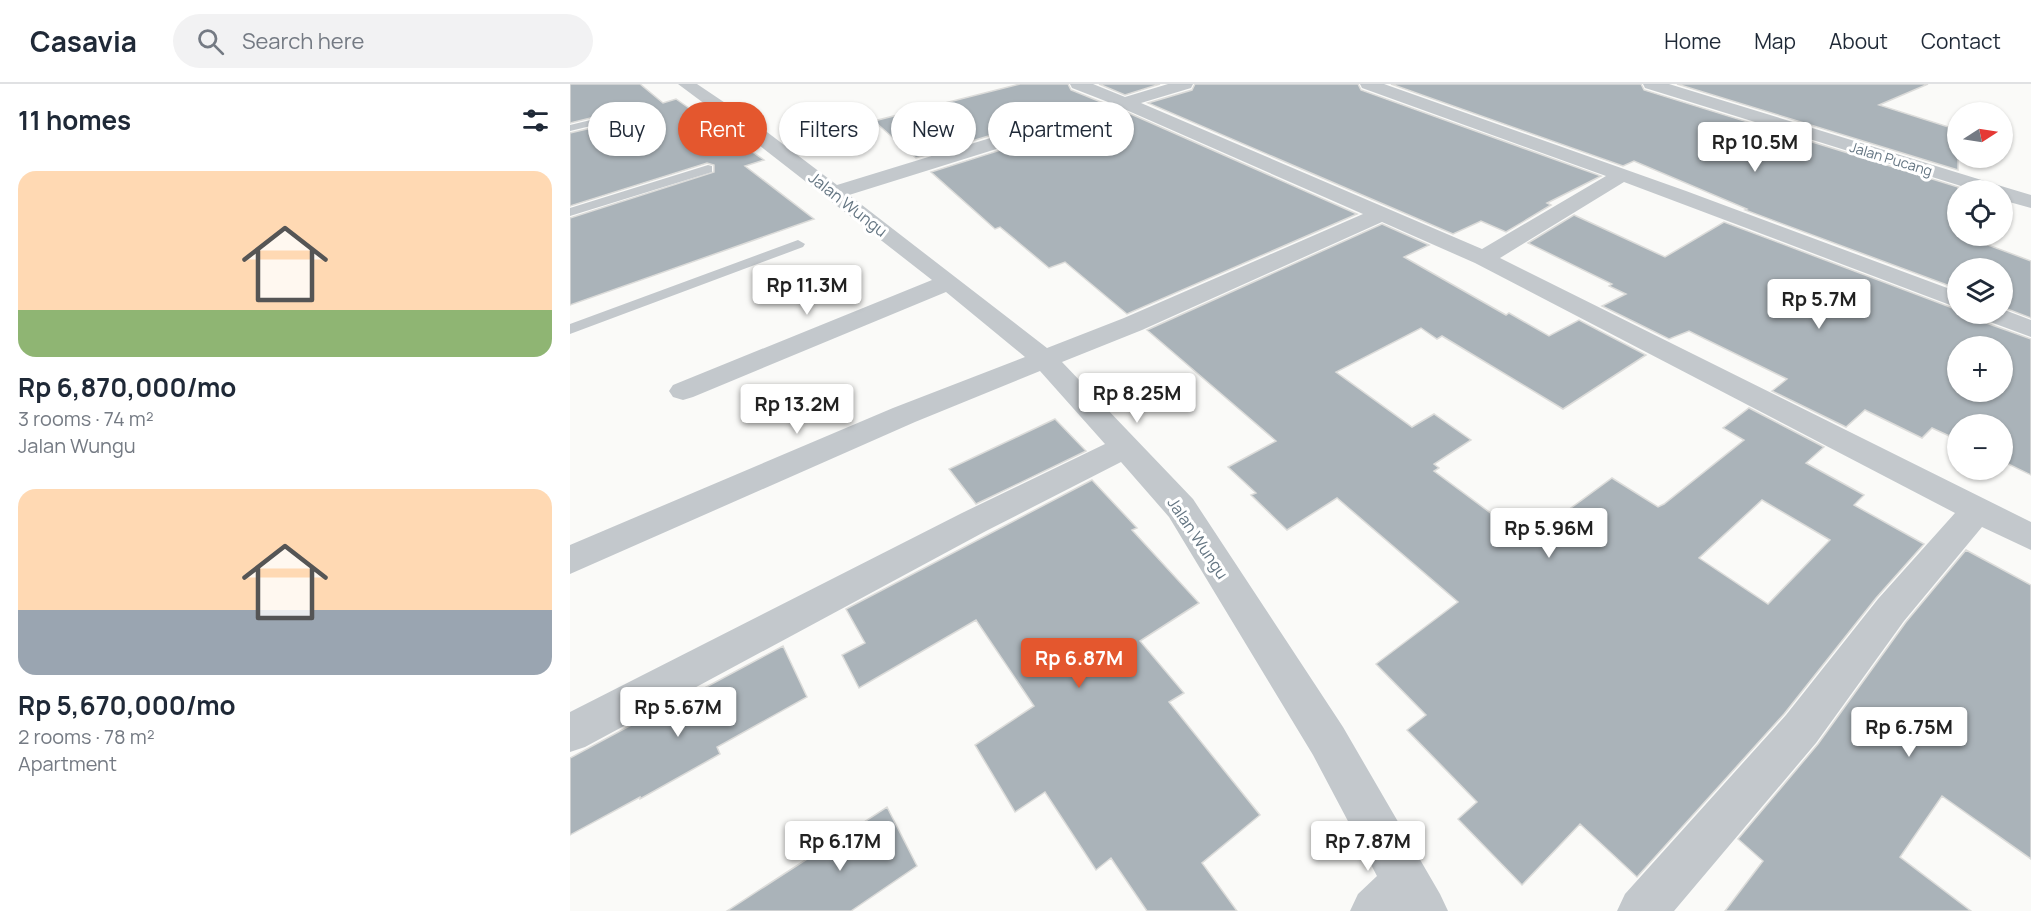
<!DOCTYPE html>
<html lang="en">
<head>
<meta charset="utf-8">
<style>
	:root { --surface:#fff; --page:#f2f2f3; --text:#1f2937; --muted:#747a83; --line:#e0e1e3; --accent:#e4572e }
	body { margin:0; font-family:Manrope,sans-serif; background:var(--page); color:var(--text); height:100vh; display:flex; flex-direction:column; font-size:22px; white-space:nowrap }
	* { box-sizing:border-box; margin:0 }
	p { font-size:20px; color:var(--muted) }
	.icon { flex:none; width:33px; height:33px; fill:none; stroke:currentColor; stroke-width:2; stroke-linecap:round; stroke-linejoin:round }
	.map { position:relative; flex:1; overflow:hidden }
	.side { display:flex; flex-direction:column; background:var(--surface); width:570px }
	.side>* { flex:none }
	.top-card { position:absolute; left:18px; top:18px; width:570px; height:54px; display:flex; gap:12px }
	.needle { width:39px; rotate:78deg }
	.controls { position:absolute; left:1377px; top:18px; display:grid; gap:12px }
	.controls a { display:grid; place-items:center; width:66px; height:66px; border-radius:50%; background:var(--surface); box-shadow:0 2px 4px #0004; font-size:30px }
	.price { position:absolute; translate:-50% -51px; padding:0 14px; border-radius:6px; background:#fff; color:#222; font-size:20px; line-height:39px; filter:drop-shadow(0 2px 3px #0008) }
	.price::after { content:''; position:absolute; left:50%; top:36px; width:18px; height:14px; margin-left:-9px; background:inherit; clip-path:polygon(0 0,100% 0,50% 100%) }
	.price.on { background:var(--accent); color:#fff }
	ul { padding:0; list-style:none }
	li { display:grid; align-content:center; gap:12px; height:318px; padding:0 18px }
	li span { display:grid; place-items:center; height:186px; border-radius:18px; color:#555 }
	li>.icon { margin-inline-start:auto }
	span .icon { width:108px; height:108px; fill:#fffc; stroke-width:1 }
	li b { font-size:26px }
	h2 { display:flex; justify-content:space-between; align-items:center; height:72px; padding:0 18px; font-size:26px }
	.pill { padding:0 21px; border-radius:27px; background:var(--surface); box-shadow:0 2px 4px #0004; font-size:21px; line-height:54px }
	.pill.on { background:var(--accent); color:#fff }
	header { display:flex; align-items:center; gap:36px; box-sizing:border-box; height:84px; padding:0 30px; background:var(--surface); border-bottom:2px solid var(--line) }
	header strong { font-size:28px }
	nav { display:flex; gap:33px; margin-inline-start:auto; font-size:21px }
	.search { width:420px; height:54px; background:var(--page); display:flex; align-items:center; gap:15px; box-sizing:border-box; padding:0 21px; border-radius:33px; color:var(--muted); font-size:22px }
	main { display:flex; flex:1; min-height:0 }
	.map>svg:first-child { display:block }
	.building { fill:#aab3b9; stroke:#dcdcda; stroke-width:1.5; fill-rule:evenodd }
	.lines { fill:none; stroke-linecap:round; stroke-linejoin:round }
	.service { fill:#c3c8cc; fill-rule:evenodd }
	.minor { fill:#c3c8cc; fill-rule:evenodd }
	.tertiary { fill:#c3c8cc; fill-rule:evenodd }
	.labels { text-anchor:middle; stroke-width:6; stroke-linejoin:round; paint-order:stroke }
	.far-street-label { font-size:14px; fill:#657683; stroke:#fff }
	.street-label { font-size:16px; fill:#657683; stroke:#fff }
</style>
</head>
<body>
<header>
<strong>Casavia</strong>
<div class="search"><svg class="icon" aria-label="search" viewBox="0 0 24 24"><circle cx="10" cy="10" r="6"/><path d="M15 15l6 6"/></svg>Search here</div>
<nav><a>Home</a><a>Map</a><a>About</a><a>Contact</a></nav>
</header>
<main>
<section class="side">
<h2>11 homes<svg class="icon" aria-label="filters" viewBox="0 0 24 24"><path d="M4 7h16M4 17h16"/><circle cx="9" cy="7" r="2"/><circle cx="15" cy="17" r="2"/></svg></h2>
<ul>
<li><span style="background:linear-gradient(#ffd9b3 75%,#8fb573 0)"><svg class="icon" aria-label="home" viewBox="0 0 24 24"><path d="M3 11l9-7 9 7M6 9v11h12V9"/></svg></span><div><b>Rp 6,870,000/mo</b><p>3 rooms · 74 m²</p><p>Jalan Wungu</p></div></li>
<li><span style="background:linear-gradient(#ffd9b3 65%,#9aa5b1 0)"><svg class="icon" aria-label="home" viewBox="0 0 24 24"><path d="M3 11l9-7 9 7M6 9v11h12V9"/></svg></span><div><b>Rp 5,670,000/mo</b><p>2 rooms · 78 m²</p><p>Apartment</p></div></li>
</ul>
</section>
<div class="map">
<svg width="1461" height="827" viewBox="0 0 1461 827">
	<rect width="100%" height="100%" fill="#fafaf8"/>
	<path class="building" d="M 0,0 L 70,0 L 93,19 L 106,15 L 194,76 L 175,82 L 244,135 L 0,221 L 0,134 L 144,88 L 144,81 L 137,79 L 0,122 L 0,49 L 59,35 L 61,30 L 53,26 L 0,39 Z
		M 450,0 L 498,0 L 501,6 L 531,18 L 346,74 L 304,37 Z
		M 529,0 L 590,0 L 555,11 Z
		M 625,0 L 788,0 L 791,6 L 1031,92 L 977,119 L 981,121 L 936,148 L 911,137 L 883,150 L 578,19 L 622,6 Z
		M 821,0 L 1071,0 L 1074,6 L 1388,103 L 1388,152 L 1394,152 L 1461,177 L 1461,234 L 1432,223 L 1432,184 L 1388,184 L 1388,205 L 1175,126 L 1177,125 L 1064,77 L 1053,82 Z
		M 1107,0 L 1358,0 L 1309,21 L 1388,46 L 1388,86 Z
		M 554,27 L 787,130 L 557,230 L 495,178 L 479,184 L 430,143 L 425,145 L 361,88 Z
		M 1004,131 L 1095,173 L 1154,138 L 1388,226 L 1388,230 L 1406,230 L 1411,237 L 1461,255 L 1461,391 L 1432,377 L 1432,340 L 1388,340 L 1388,356 L 1362,344 L 1352,354 L 1295,326 L 1276,343 L 1202,307 L 1217,295 L 1119,247 L 1099,255 L 1032,222 L 1056,210 L 1039,202 L 1042,200 L 958,159 ZM 1388,262 L 1432,262 L 1432,308 L 1388,308 Z
		M 812,140 L 859,161 L 834,173 L 936,231 L 939,229 L 979,252 L 1009,236 L 1076,271 L 993,325 L 872,252 L 867,255 L 851,244 L 766,288 L 842,343 L 864,330 L 901,356 L 864,380 L 869,384 L 864,387 L 957,456 L 1042,394 L 1088,423 L 1094,420 L 1174,356 L 1153,344 L 1179,324 L 1254,363 L 1236,379 L 1294,411 L 1284,421 L 1354,460 L 1306,514 L 1214,630 L 1067,793 L 1010,740 L 952,801 L 888,735 L 907,718 L 837,646 L 856,631 L 806,580 L 888,518 L 767,414 L 717,446 L 681,411 L 686,409 L 658,383 L 706,357 L 577,246 ZM 1192,416 L 1260,456 L 1198,520 L 1129,474 Z
		M 485,335 L 516,367 L 406,420 L 379,385 Z
		M 522,396 L 567,444 L 562,446 L 629,519 L 570,557 L 614,609 L 599,618 L 690,731 L 632,779 L 667,827 L 577,827 L 541,774 L 526,786 L 475,708 L 445,728 L 405,661 L 464,622 L 406,536 L 289,604 L 272,571 L 295,559 L 276,525 Z
		M 1396,466 L 1461,501 L 1461,775 L 1372,712 L 1330,773 L 1401,827 L 1155,827 L 1193,777 L 1168,755 L 1248,660 L 1336,538 Z
		M 213,562 L 237,613 L 147,663 L 150,670 L 70,715 L 70,713 L 0,751 L 0,674 L 126,606 L 127,608 Z
		M 317,723 L 347,782 L 281,827 L 157,827 Z"/>
	<g class="lines">
		<path class="service" d="M 54,28 L 59,31 L 58,33 L 0,47 L 0,41 Z
			M 138,81 L 142,82 L 142,88 L 0,132 L 0,124 Z
			M 228,156 L 235,160 L 233,163 L 0,250 L 0,240 Z"/>
		<path class="minor" d="M 108,0 L 127,0 L 185,39 L 267,101 L 538,18 L 502,4 L 500,0 L 523,0 L 555,13 L 598,0 L 623,0 L 621,4 L 571,19 L 912,165 L 1036,92 L 792,4 L 790,0 L 814,0 L 1116,107 L 1388,208 L 1388,224 L 1054,98 L 930,174 L 1461,438 L 1461,466 L 1412,443 L 1334,537 L 1246,659 L 1104,827 L 1047,827 L 1055,810 L 1216,631 L 1308,515 L 1385,429 L 905,179 L 812,138 L 572,246 L 492,278 L 623,415 L 773,643 L 870,810 L 878,827 L 780,827 L 788,810 L 807,792 L 743,671 L 599,433 L 551,378 L 416,447 L 15,663 L 0,668 L 0,628 L 392,429 L 535,360 L 470,287 L 345,338 L 0,490 L 0,461 L 323,324 L 455,273 L 376,208 L 123,313 L 113,316 L 103,313 L 99,307 L 103,301 L 362,196 L 171,47 ZM 554,25 L 793,130 L 554,234 L 477,264 L 279,111 Z
			M 1432,225 L 1461,236 L 1461,253 L 1412,235 L 1408,230 L 1432,230 Z"/>
		<path class="tertiary" d="M 1073,0 L 1099,0 L 1431,102 L 1461,111 L 1461,124 L 1432,116 L 1432,106 L 1404,106 L 1075,4 Z"/>
	</g>
	<g class="labels">
		<g class="far-street-label">
			<text transform="translate(1321 75) rotate(17)" y="5">Jalan Pucang</text>
		</g>
		<g class="street-label">
			<text transform="translate(278 120) rotate(38)" y="6">Jalan Wungu</text>
			<text transform="translate(628 454) rotate(56)" y="6">Jalan Wungu</text>
		</g>
	</g>
</svg>
<div class="controls">
<a><svg class="needle" viewBox="-14 -14 28 28"><path d="M0-13l5 13h-10z" fill="#e53935"/><path d="M0 13l5-13h-10z" fill="#747a83"/></svg></a>
<a><svg class="icon" aria-label="locate" viewBox="0 0 24 24"><circle cx="12" cy="12" r="6"/><path d="M12 2v4M12 18v4M2 12h4M18 12h4"/></svg></a>
<a><svg class="icon" aria-label="layers" viewBox="0 0 24 24"><path d="M12 4l9 5-9 5-9-5zM3 14l9 5 9-5"/></svg></a>
<a>+</a>
<a>−</a>
</div>
<b class="price" style="left:1185px;top:89px">Rp 10.5M</b>
<b class="price" style="left:237px;top:232px">Rp 11.3M</b>
<b class="price" style="left:1249px;top:246px">Rp 5.7M</b>
<b class="price" style="left:567px;top:340px">Rp 8.25M</b>
<b class="price" style="left:227px;top:351px">Rp 13.2M</b>
<b class="price" style="left:979px;top:475px">Rp 5.96M</b>
<b class="price on" style="left:509px;top:605px">Rp 6.87M</b>
<b class="price" style="left:108px;top:654px">Rp 5.67M</b>
<b class="price" style="left:1339px;top:674px">Rp 6.75M</b>
<b class="price" style="left:270px;top:788px">Rp 6.17M</b>
<b class="price" style="left:798px;top:788px">Rp 7.87M</b>
<div class="top-card">
<a class="pill">Buy</a>
<a class="pill on">Rent</a>
<a class="pill">Filters</a>
<a class="pill">New</a>
<a class="pill">Apartment</a>
</div>
</div>
</main>
</body>
</html>
